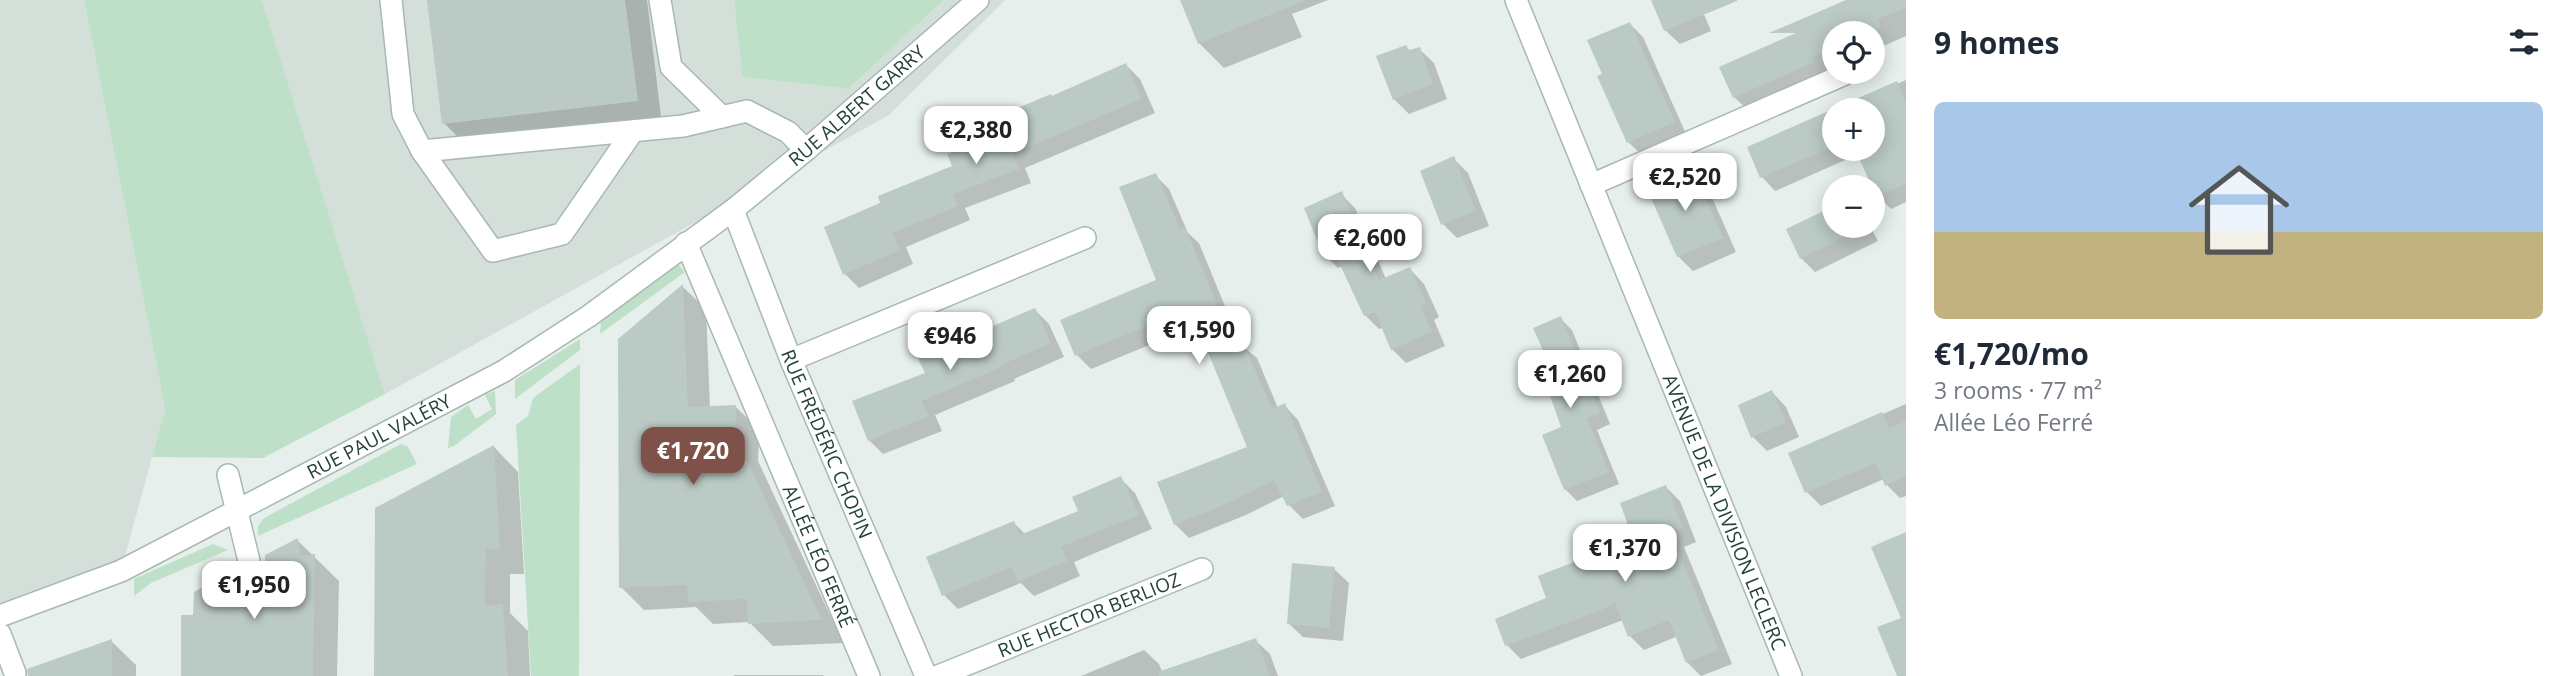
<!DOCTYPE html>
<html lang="en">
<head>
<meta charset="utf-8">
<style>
	:root { --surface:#fff; --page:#f6f6f7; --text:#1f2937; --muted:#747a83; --accent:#7f5249 }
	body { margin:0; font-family:"Open Sans",sans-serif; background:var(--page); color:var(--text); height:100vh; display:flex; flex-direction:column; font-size:26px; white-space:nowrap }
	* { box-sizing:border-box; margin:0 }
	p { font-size:23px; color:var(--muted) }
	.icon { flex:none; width:38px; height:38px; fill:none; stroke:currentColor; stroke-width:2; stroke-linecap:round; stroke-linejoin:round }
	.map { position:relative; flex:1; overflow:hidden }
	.details { display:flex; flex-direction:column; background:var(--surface); width:665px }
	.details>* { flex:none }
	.buttons { position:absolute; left:1822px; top:21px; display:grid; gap:14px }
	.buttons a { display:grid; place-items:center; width:63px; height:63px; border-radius:50%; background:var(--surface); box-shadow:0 4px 18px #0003; font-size:35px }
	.price { position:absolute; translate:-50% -60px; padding:0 16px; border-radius:14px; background:#fff; color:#222; font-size:23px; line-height:46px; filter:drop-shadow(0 2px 4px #0008) }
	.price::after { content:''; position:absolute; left:50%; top:42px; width:21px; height:16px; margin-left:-10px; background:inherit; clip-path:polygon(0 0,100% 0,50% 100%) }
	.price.selected { background:var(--accent); color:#fff }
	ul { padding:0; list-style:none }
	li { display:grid; align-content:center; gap:14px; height:371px; padding:0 28px }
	li span { display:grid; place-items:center; height:217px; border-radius:10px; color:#555 }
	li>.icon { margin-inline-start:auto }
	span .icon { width:126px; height:126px; fill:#fffc; stroke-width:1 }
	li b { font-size:30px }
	h2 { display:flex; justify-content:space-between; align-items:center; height:84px; padding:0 28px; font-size:30px }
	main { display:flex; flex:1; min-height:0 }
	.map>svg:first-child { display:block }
	.built { fill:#d4dfda }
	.green { fill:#bfe0c8 }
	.shadow { fill:#0003 }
	.building { fill:#bbcac4 }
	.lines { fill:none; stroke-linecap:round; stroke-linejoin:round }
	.minor-casing { stroke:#a8b8b2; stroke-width:24 }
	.minor { stroke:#fff; stroke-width:21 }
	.labels { text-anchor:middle; stroke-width:5; stroke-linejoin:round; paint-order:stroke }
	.street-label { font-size:19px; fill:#24423a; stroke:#f7fbf9 }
</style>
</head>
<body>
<main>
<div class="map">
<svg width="1906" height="676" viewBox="0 0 1906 676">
	<rect width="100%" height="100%" fill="#e6efeb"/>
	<path class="built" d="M 0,0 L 84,0 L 165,409 L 121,571 L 0,605 Z
		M 262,0 L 734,0 L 742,77 L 848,89 L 944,0 L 1005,0 L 889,115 L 385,394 Z"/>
	<path class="green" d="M 84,0 L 262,0 L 385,394 L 263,458 L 152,457 L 165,409 Z
		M 734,0 L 944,0 L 848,89 L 742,77 Z
		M 673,265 L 679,265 L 685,272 L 600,334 L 601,321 Z
		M 580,339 L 580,350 L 515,399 L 515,380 Z
		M 580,364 L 579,676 L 531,676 L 516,425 L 528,416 L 533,398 Z
		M 495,391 L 496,414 L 454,446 L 448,448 L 451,417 L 468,405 L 476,419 L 492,409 L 485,395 Z
		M 401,444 L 408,447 L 417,464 L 258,536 L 258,526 L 264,518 Z
		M 213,544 L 228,550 L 151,583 L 134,596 L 134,579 Z"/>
	<path class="shadow" d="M 429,0 L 647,0 L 662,125 L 469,148 L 444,123 Z
		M 1182,0 L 1328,0 L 1292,14 L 1302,37 L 1224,68 L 1199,43 Z
		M 1653,0 L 1698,0 L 1711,31 L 1680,44 L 1665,30 Z
		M 1850,0 L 1906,0 L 1906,36 L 1872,51 L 1872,33 L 1834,33 L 1834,68 L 1749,111 L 1734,97 L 1815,27 Z
		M 1630,24 L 1643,37 L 1686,134 L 1641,154 L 1628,142 L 1604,75 Z
		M 1406,47 L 1411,52 L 1419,49 L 1434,63 L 1447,99 L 1409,114 L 1394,99 Z
		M 1126,65 L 1140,79 L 1155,113 L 1025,168 L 1031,183 L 965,208 L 970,220 L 906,247 L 913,264 L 859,288 L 845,274 L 827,228 L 883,204 L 954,167 L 1053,98 Z
		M 1906,80 L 1906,202 L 1891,209 L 1877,195 L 1859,154 L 1775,191 L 1762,177 L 1749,148 L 1834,111 L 1834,149 L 1872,149 L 1872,110 L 1836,110 Z
		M 1453,158 L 1468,173 L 1489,226 L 1457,238 L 1443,224 Z
		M 1692,172 L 1707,186 L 1736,252 L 1693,271 L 1678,256 Z
		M 1155,175 L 1169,189 L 1188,233 L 1199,243 L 1241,345 L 1257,358 L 1278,408 L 1284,405 L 1298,420 L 1335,506 L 1303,519 L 1289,505 L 1284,496 L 1246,515 L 1189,538 L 1175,524 L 1250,448 L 1199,327 L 1190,331 L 1188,329 L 1091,369 L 1077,355 L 1159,280 Z
		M 1341,194 L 1355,208 L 1386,279 L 1410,269 L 1424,284 L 1439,317 L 1434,320 L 1445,346 L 1406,363 L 1392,349 L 1383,328 L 1379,329 L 1365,315 L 1342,266 L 1338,268 L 1324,254 Z
		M 1834,208 L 1834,226 L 1870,226 L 1878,241 L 1815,272 L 1801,258 Z
		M 683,287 L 706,309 L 710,408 L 736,407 L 759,430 L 758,461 L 843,643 L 773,646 L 749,622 L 713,624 L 696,607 L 644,610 L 621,587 L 620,340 Z
		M 1035,310 L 1049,324 L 1064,357 L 1014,379 L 1015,381 L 935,415 L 942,431 L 883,454 L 869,440 L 927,374 Z
		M 1560,318 L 1572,330 L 1610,424 L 1597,430 L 1619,484 L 1577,501 L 1565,489 L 1563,429 L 1557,378 Z
		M 1772,392 L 1786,407 L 1799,437 L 1767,451 L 1753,437 Z
		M 1906,404 L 1906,496 L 1900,498 L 1887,485 L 1884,479 L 1821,506 L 1807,492 L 1790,454 Z
		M 494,447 L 518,472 L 524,574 L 510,574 L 510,613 L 528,631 L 530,676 L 376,676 Z
		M 1120,478 L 1135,493 L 1152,529 L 1074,562 L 1080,576 L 1034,596 L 1021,583 L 958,609 L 944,595 L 1014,523 L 1025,534 L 1080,512 Z
		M 1666,487 L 1680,501 L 1696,542 L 1684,547 L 1732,664 L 1701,676 L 1687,662 L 1678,636 L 1644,650 L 1630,636 L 1623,620 L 1521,659 L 1507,645 L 1548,599 L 1636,540 Z
		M 297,540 L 339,581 L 337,676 L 182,676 L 194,617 L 252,576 L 267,573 Z
		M 1334,569 L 1349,583 L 1343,641 L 1303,637 L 1288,623 Z
		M 1255,640 L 1270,654 L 1278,676 L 1207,676 Z
		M 111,641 L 136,665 L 136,676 L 28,676 L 29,670 Z
		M 1144,650 L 1159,664 L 1164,676 L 1081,676 Z
		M 734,675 L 823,675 L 824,676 L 734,676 Z"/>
	<path class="building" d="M 427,0 L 625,0 L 638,101 L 442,124 Z
		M 1180,0 L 1305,0 L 1305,1 L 1198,44 Z
		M 1651,0 L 1737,0 L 1737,1 L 1664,31 Z
		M 1846,0 L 1906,0 L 1906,8 L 1878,19 L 1881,27 L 1867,33 L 1834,33 L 1834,48 L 1813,57 L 1815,62 L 1733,98 L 1719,67 L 1796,33 L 1769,33 Z
		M 1630,22 L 1675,122 L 1627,143 L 1597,76 L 1602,74 L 1587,40 Z
		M 1406,45 L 1409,50 L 1420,47 L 1433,84 L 1393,100 L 1376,56 Z
		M 1126,63 L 1142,99 L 1012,154 L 1019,169 L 953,194 L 958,206 L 893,233 L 900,250 L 843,275 L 824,227 L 880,203 L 878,196 L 952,166 L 947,154 L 1002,131 L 996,117 L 1051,94 L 1052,96 Z
		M 1897,81 L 1906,103 L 1906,184 L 1876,196 L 1855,149 L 1872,149 L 1872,110 L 1834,110 L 1834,146 L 1760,178 L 1747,147 Z
		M 1454,156 L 1476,211 L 1441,225 L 1420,171 Z
		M 1693,169 L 1723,238 L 1677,257 L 1647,189 Z
		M 1156,173 L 1180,229 L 1185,227 L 1234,346 L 1243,342 L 1272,409 L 1285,403 L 1322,492 L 1287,506 L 1274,480 L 1231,502 L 1174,525 L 1157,482 L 1247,447 L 1191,311 L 1174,317 L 1173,315 L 1075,356 L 1060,320 L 1156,280 L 1119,187 Z
		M 1342,191 L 1379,280 L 1410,267 L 1426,303 L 1421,306 L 1432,332 L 1391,350 L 1375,312 L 1364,316 L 1333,250 L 1323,255 L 1304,208 Z
		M 1834,206 L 1834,226 L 1864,227 L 1800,259 L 1786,229 Z
		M 683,284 L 688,407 L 736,405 L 736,437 L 822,620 L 748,624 L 747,599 L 688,602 L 687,585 L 619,588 L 618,339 Z
		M 1035,308 L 1051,343 L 1001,365 L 1002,367 L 922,401 L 929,416 L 868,441 L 852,401 L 925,373 L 918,358 Z
		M 1561,316 L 1600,413 L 1587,418 L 1609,472 L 1564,490 L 1542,435 L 1561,427 L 1545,381 L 1555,377 L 1533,328 Z
		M 1772,390 L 1786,422 L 1751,438 L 1738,405 Z
		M 1882,412 L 1889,428 L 1906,421 L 1906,476 L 1885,486 L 1876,463 L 1805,493 L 1788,453 Z
		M 494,445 L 500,549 L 486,549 L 485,605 L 503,604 L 508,676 L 374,676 L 375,508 Z
		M 1121,476 L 1139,515 L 1061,547 L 1067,561 L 1018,582 L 1011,567 L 942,596 L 926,557 L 1014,521 L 1020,535 L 1078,511 L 1072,497 Z
		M 1666,485 L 1683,528 L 1671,533 L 1719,650 L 1686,663 L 1669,620 L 1628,637 L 1615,603 L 1597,612 L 1505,646 L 1495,619 L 1546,598 L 1538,576 L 1633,539 L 1620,503 Z
		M 1906,532 L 1906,676 L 1897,676 L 1877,627 L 1901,618 L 1871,547 Z
		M 298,538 L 301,556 L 315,554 L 313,676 L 181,676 L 181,615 L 193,615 L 194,592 L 231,573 L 251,574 L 265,571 L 265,555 Z
		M 1292,563 L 1335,567 L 1329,628 L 1287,624 Z
		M 1256,638 L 1270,676 L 1159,676 L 1158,672 Z
		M 112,639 L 112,676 L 28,676 L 27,669 Z"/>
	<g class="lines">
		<defs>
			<g id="minor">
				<path d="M 391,0 L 403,114 L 422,151 L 683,126 L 747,111 L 788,132 L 806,150"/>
				<path d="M 660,0 L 671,67 L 722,117"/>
				<path id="s1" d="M 1516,0 L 1791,676"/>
				<path d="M 422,151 L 493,251 L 562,234 L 633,131"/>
				<path d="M 1591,185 L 1843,75"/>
				<path id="s2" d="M 733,210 L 791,360 L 926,676"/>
				<path id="s3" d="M 686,243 L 869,676"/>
				<path d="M 791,360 L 1085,238"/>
				<path d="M 228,475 L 249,561"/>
				<path id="s4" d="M 0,616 L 121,571 L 504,371 L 589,316 L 733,210 L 806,150 L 978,0"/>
				<path d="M 0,634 L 15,673"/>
				<path id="s5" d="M 938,676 L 1202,569"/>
			</g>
		</defs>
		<use href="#minor" class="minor-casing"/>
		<use href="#minor" class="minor"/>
	</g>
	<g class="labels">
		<g class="street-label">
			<text dy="7" stroke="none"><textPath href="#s4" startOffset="1003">RUE ALBERT GARRY</textPath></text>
			<text dy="7" stroke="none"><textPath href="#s4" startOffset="420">RUE PAUL VALÉRY</textPath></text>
			<text dy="7" stroke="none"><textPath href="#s2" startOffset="252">RUE FRÉDÉRIC CHOPIN</textPath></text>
			<text dy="7" stroke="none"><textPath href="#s1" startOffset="553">AVENUE DE LA DIVISION LECLERC</textPath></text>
			<text dy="7" stroke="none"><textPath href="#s3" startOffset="340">ALLÉE LÉO FERRÉ</textPath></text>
			<text dy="7" stroke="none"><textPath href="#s5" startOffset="163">RUE HECTOR BERLIOZ</textPath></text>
		</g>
	</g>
</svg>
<div class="buttons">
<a><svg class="icon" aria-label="locate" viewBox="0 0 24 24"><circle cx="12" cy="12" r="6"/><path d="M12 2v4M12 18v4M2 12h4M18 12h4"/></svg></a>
<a>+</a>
<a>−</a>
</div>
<b class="price" style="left:976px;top:166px">€2,380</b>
<b class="price" style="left:1685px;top:213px">€2,520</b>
<b class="price" style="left:1370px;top:274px">€2,600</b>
<b class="price" style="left:1199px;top:366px">€1,590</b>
<b class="price" style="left:950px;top:372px">€946</b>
<b class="price" style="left:1570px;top:410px">€1,260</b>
<b class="price selected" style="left:693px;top:487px">€1,720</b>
<b class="price" style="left:1625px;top:584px">€1,370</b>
<b class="price" style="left:254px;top:621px">€1,950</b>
</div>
<section class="details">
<h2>9 homes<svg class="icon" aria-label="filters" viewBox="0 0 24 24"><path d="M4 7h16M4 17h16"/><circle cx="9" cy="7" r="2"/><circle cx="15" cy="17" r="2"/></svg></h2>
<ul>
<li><span style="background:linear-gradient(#a9c7e8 60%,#c2b280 0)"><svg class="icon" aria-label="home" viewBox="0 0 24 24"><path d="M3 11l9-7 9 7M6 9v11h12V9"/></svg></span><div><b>€1,720/mo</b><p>3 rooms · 77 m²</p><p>Allée Léo Ferré</p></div></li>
</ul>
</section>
</main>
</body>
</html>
